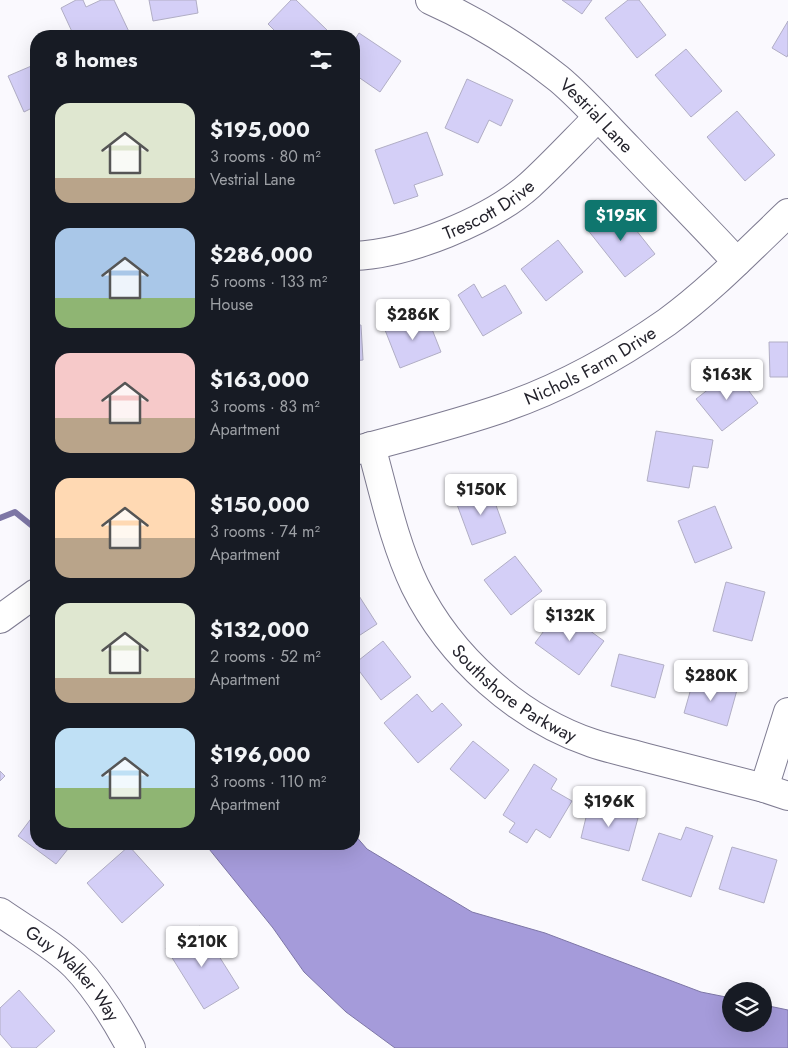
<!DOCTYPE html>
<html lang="en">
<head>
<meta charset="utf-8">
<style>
	:root { --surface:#171b24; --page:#242831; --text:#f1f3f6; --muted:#9ea1a6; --accent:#0f766e }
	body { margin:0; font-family:Jost,sans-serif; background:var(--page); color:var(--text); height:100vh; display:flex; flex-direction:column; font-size:19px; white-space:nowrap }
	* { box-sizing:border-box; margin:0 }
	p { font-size:16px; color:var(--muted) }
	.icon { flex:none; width:28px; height:28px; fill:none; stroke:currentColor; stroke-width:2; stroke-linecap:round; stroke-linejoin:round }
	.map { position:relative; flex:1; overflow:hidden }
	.details { position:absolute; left:30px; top:30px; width:330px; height:820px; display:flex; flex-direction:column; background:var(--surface); border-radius:20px; box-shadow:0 5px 20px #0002 }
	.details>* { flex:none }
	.fabs { position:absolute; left:722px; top:982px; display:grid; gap:10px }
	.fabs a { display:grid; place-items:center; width:50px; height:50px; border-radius:50%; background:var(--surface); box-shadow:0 5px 20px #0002; font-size:25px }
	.price { position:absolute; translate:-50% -42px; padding:0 11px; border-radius:5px; background:#fff; color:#222; font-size:16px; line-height:32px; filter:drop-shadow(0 1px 2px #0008) }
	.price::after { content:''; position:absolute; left:50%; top:30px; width:15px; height:11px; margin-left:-8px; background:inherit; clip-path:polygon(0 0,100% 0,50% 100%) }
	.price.current { background:var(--accent); color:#fff }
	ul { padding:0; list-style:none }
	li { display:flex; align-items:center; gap:15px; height:125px; padding:0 25px }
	li span { display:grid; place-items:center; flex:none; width:140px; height:100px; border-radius:15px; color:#555 }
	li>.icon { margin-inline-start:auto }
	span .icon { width:60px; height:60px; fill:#fffc; stroke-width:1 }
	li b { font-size:21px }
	h2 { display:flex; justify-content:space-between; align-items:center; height:60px; padding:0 25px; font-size:21px }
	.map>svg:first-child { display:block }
	.water { fill:#a59bda; stroke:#7e77a6 }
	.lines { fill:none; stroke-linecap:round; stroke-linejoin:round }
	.stream { stroke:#7e77a6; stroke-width:6 }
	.building { fill:#d4cff7; stroke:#b1aec5 }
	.minor-casing { stroke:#7e7b91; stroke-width:30 }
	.minor { stroke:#fff; stroke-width:28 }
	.labels { text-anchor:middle; stroke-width:5; stroke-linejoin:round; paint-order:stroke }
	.street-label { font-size:18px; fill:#24232c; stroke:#fff }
</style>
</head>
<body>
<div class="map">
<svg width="788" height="1048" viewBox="0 0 788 1048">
	<rect width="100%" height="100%" fill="#faf9fe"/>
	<path class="water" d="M 354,834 L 367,849 L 472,912 L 545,933 L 701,992 L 731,998 L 731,1024 L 764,1024 L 764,1005 L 788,1010 L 788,1048 L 395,1048 L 346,1012 L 304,972 L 273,928 L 205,844 L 354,844 Z"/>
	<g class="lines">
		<path class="stream" d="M 0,518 L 15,512 L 36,529"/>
	</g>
	<path class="building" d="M 76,0 L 83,0 L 86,7 L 101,0 L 114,0 L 131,36 L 74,36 L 61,8 Z
		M 149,0 L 196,0 L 198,13 L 153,21 Z
		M 291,0 L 296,0 L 327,30 L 321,36 L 280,36 L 268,24 Z
		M 562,0 L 592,0 L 582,14 Z
		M 628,0 L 639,0 L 666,35 L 637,58 L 605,18 Z
		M 788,21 L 788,54 L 787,57 L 772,48 Z
		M 359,33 L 401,61 L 380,92 L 354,74 L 354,41 Z
		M 686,49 L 722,91 L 691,117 L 655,75 Z
		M 36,64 L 36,106 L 24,112 L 8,76 Z
		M 467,79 L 513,100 L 501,126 L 489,120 L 478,143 L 445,128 Z
		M 737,111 L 775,155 L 745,181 L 707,137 Z
		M 427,132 L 443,175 L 414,185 L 418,196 L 394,204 L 375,150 Z
		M 617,206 L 655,254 L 625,277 L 587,229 Z
		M 558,240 L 583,272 L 546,301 L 521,269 Z
		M 474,284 L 482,298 L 505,285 L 522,313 L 483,336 L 458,295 Z
		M 426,314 L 441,352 L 400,368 L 385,330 Z
		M 354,325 L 361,325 L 363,360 L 354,361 Z
		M 769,342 L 788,342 L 788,377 L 770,377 Z
		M 733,370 L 758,403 L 722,431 L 696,399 Z
		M 656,431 L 713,440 L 708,468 L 693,466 L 689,488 L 647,481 Z
		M 489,486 L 506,533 L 472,545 L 455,499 Z
		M 715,506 L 732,548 L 695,563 L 678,521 Z
		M 515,556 L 542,591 L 511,615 L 484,580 Z
		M 726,582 L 765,592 L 752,641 L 713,631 Z
		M 354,588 L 377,624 L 354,639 Z
		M 560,609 L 604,641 L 579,675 L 535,643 Z
		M 383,641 L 411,677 L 381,700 L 354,664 Z
		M 619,654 L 664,665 L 655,698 L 611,686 Z
		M 694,678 L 737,690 L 727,726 L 684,713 Z
		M 417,694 L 432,712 L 442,703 L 462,725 L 418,763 L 384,723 Z
		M 473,741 L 509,770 L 485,799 L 450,769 Z
		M 534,764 L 557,779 L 551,789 L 572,801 L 550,838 L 536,829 L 527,843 L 509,832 L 515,823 L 503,815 Z
		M 0,771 L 5,776 L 0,781 Z
		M 589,805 L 638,818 L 629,851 L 581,838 Z
		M 36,812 L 36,844 L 72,844 L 56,864 L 18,836 Z
		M 686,827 L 713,836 L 691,897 L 642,880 L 659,833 L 681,840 Z
		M 129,846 L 164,885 L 122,923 L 87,883 Z
		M 732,847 L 777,860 L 764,903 L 719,889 Z
		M 200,926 L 239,988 L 204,1009 L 166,948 Z
		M 19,990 L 55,1031 L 36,1048 L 12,1048 L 0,1034 L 0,1008 Z"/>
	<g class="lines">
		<defs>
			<g id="minor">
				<path id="s1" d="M 430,0 C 477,21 519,47 559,79 C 584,100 606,126 629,149 C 665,187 702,224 737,262"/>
				<path id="s2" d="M 354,256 C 407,254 490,221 530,185 C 553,164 575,140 598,117"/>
				<path id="s3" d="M 371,446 C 384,493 394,542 415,586 C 450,657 518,718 592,743 C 610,749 629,753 647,758 C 686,768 725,778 764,788 L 788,796"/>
				<path id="s4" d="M 354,451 C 404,437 454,425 503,408 C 561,388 617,357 667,322 C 711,290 749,250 788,213"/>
				<path d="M 0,619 L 36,593"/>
				<path d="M 764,788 L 788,712"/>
				<path id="s5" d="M 0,912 C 24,929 54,945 75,966 C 97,989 116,1020 131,1048"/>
			</g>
		</defs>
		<use href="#minor" class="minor-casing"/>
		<use href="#minor" class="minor"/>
	</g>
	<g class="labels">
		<g class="street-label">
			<text dy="6" stroke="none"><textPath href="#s1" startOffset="204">Vestrial Lane</textPath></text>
			<text dy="6" stroke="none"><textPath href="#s2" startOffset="144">Trescott Drive</textPath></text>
			<text dy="6" stroke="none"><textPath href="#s4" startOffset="252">Nichols Farm Drive</textPath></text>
			<text dy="6" stroke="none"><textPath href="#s3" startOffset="296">Southshore Parkway</textPath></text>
			<text dy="6" stroke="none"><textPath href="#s5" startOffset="96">Guy Walker Way</textPath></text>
		</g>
	</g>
</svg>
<div class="fabs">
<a><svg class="icon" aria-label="layers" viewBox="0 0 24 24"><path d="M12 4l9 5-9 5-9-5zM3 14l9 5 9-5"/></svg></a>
</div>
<b class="price current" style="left:621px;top:242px">$195K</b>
<b class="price" style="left:413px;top:341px">$286K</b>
<b class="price" style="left:727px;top:401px">$163K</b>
<b class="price" style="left:481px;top:516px">$150K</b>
<b class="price" style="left:570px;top:642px">$132K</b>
<b class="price" style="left:711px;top:702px">$280K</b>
<b class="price" style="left:609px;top:828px">$196K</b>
<b class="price" style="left:202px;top:968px">$210K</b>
<section class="details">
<h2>8 homes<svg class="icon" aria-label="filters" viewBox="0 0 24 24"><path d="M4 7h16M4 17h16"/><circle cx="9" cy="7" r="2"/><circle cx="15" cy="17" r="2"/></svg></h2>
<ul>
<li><span style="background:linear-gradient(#dfe7d0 75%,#b9a48a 0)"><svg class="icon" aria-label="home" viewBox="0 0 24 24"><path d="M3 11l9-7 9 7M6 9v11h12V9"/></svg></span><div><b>$195,000</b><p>3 rooms · 80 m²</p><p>Vestrial Lane</p></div></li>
<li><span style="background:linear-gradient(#a9c7e8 70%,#8fb573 0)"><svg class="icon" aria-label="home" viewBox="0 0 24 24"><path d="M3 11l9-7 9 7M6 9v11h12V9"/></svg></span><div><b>$286,000</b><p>5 rooms · 133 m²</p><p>House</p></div></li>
<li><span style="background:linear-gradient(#f6c9c9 65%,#b9a48a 0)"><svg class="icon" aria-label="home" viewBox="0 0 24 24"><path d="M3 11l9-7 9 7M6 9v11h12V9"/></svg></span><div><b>$163,000</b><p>3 rooms · 83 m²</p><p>Apartment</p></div></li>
<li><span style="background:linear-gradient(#ffd9b3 60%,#b9a48a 0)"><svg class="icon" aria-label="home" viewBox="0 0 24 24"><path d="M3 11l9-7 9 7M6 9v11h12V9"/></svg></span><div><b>$150,000</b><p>3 rooms · 74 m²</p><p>Apartment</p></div></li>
<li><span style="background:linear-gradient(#dfe7d0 75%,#b9a48a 0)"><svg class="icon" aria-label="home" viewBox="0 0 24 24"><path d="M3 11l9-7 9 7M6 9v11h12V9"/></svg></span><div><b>$132,000</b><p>2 rooms · 52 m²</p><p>Apartment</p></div></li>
<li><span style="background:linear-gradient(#bfe0f5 60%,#8fb573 0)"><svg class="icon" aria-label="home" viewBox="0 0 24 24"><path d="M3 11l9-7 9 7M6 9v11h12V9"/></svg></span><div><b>$196,000</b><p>3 rooms · 110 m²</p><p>Apartment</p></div></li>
</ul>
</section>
</div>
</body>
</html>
